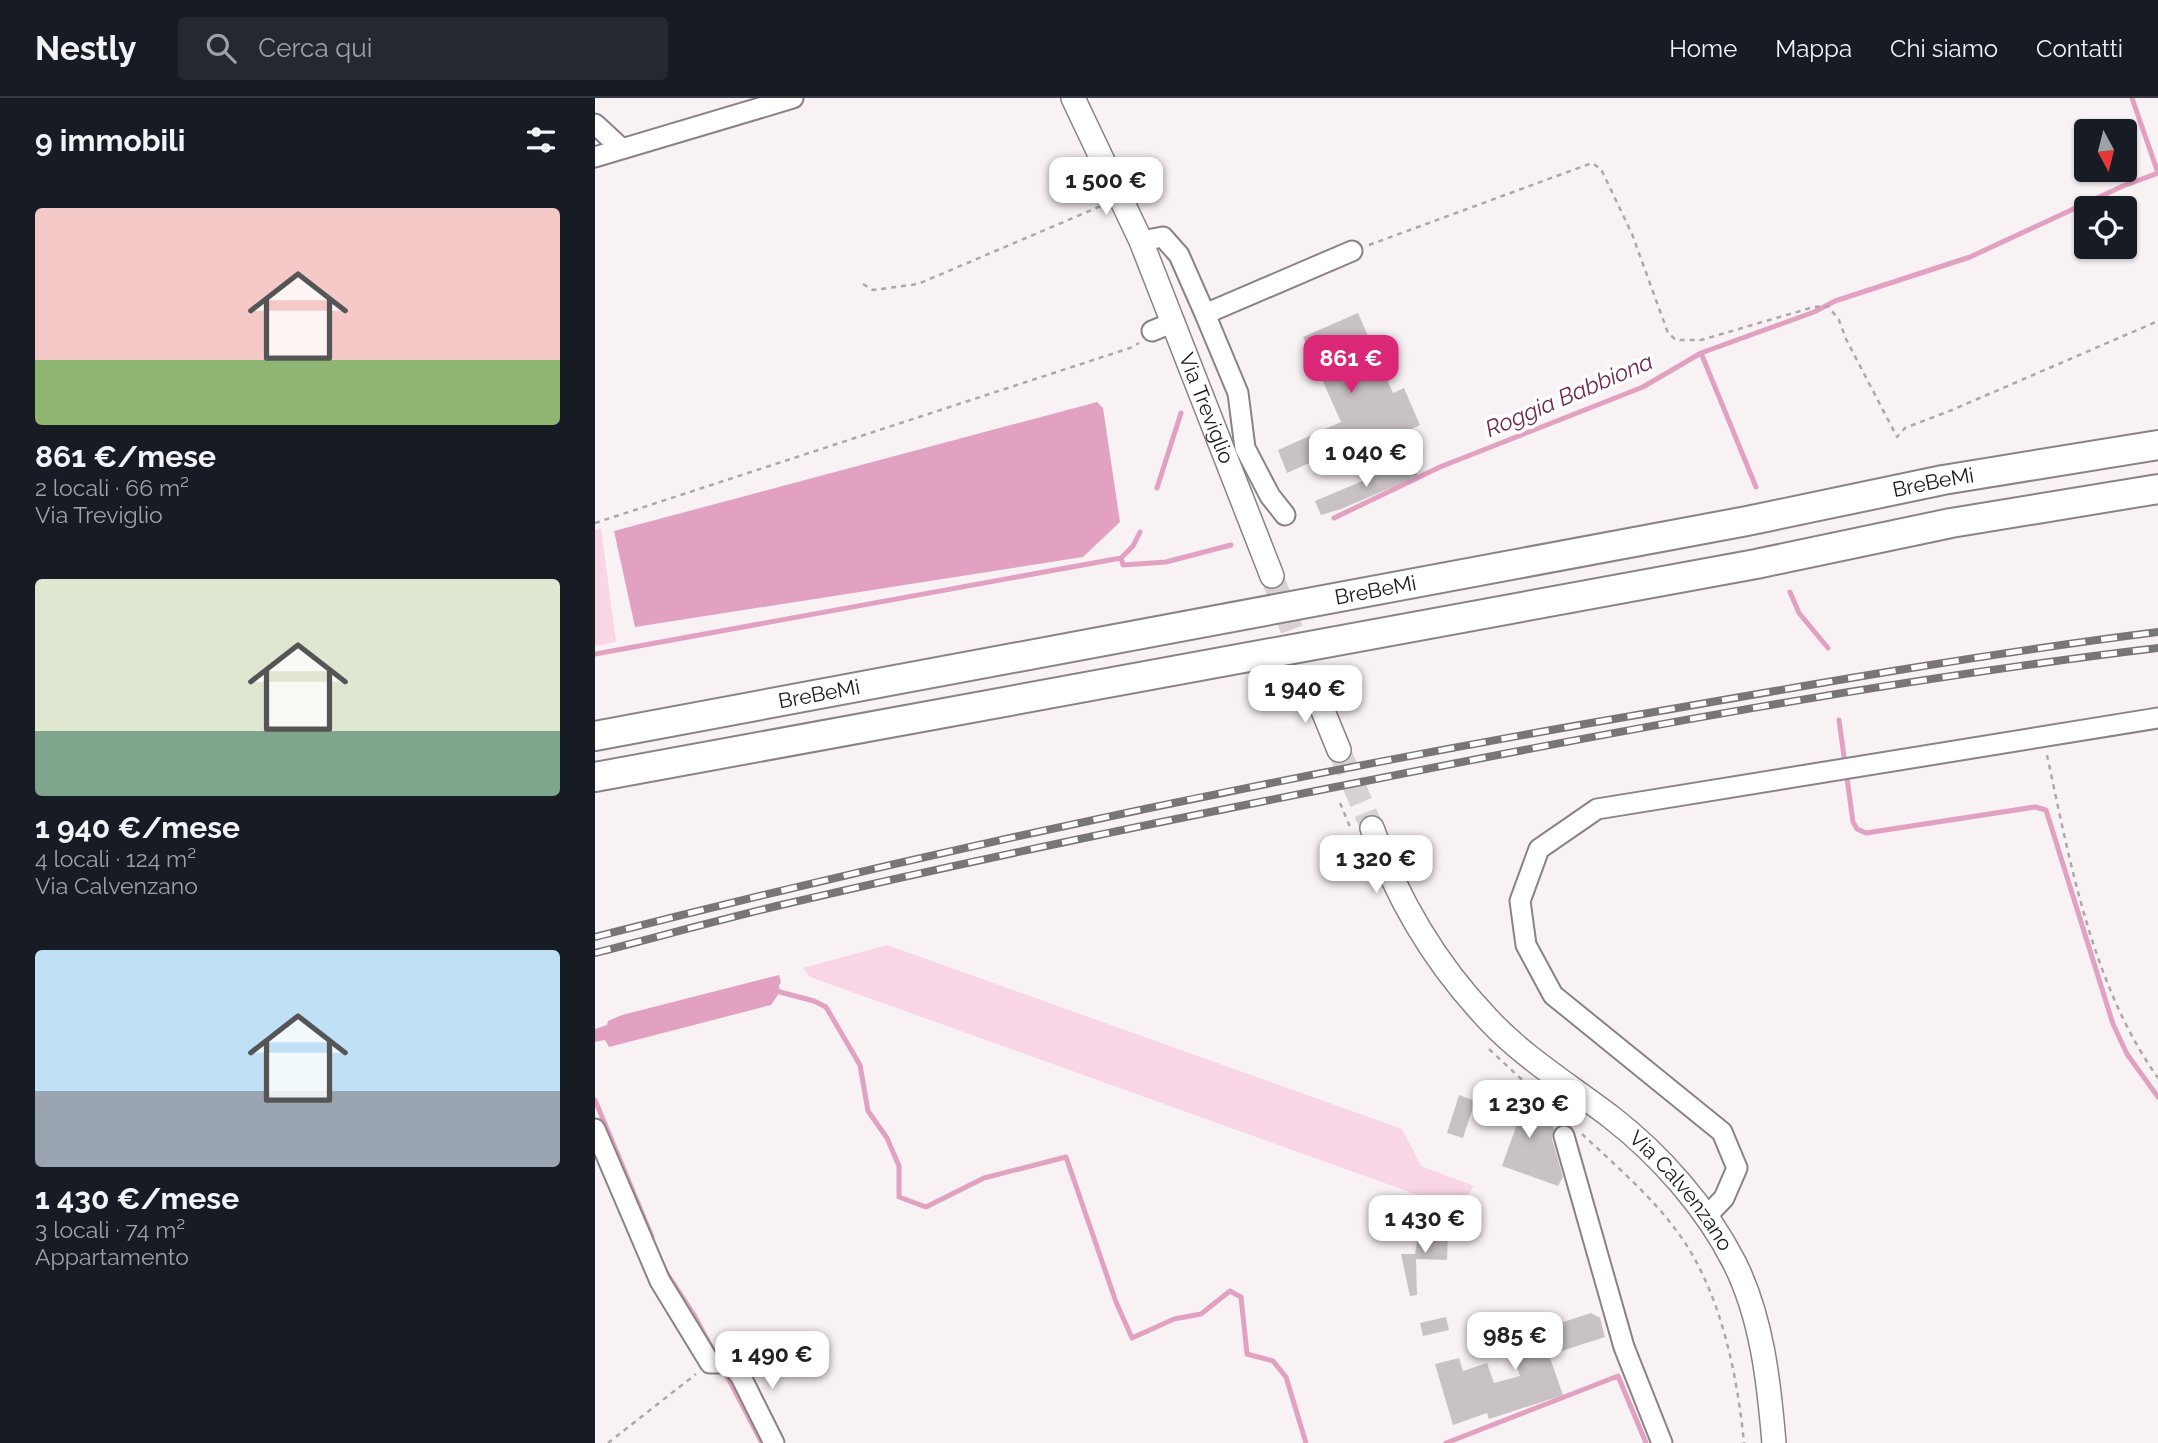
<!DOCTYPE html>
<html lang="it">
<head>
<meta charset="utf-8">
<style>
	:root { --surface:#171b24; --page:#242831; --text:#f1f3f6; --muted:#9ea1a6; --line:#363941; --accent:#db2777 }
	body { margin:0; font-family:Raleway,sans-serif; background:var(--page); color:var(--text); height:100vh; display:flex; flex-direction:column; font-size:26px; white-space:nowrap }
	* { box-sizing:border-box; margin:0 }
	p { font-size:23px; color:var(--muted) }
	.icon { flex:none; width:38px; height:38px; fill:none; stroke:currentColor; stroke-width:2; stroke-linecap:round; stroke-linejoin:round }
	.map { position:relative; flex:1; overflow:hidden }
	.sheet { display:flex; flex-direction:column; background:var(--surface); width:595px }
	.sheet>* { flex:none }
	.needle { width:46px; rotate:173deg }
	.fabs { position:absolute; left:1479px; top:21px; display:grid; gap:14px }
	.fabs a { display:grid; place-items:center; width:63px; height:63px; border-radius:7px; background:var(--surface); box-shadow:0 2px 5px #0004; font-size:35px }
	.price { position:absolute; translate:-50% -60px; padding:0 16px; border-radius:14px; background:#fff; color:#222; font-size:23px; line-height:46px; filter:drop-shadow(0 2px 4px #0008) }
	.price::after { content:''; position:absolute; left:50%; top:42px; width:21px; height:16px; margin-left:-10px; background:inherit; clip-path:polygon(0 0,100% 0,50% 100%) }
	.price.on { background:var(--accent); color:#fff }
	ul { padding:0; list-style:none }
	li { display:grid; align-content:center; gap:14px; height:371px; padding:0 35px }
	li span { display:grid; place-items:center; height:217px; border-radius:7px; color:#555 }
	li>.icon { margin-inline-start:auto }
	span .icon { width:126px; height:126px; fill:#fffc; stroke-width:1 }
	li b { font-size:30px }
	h2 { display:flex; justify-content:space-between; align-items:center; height:84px; padding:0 35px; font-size:30px }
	header { display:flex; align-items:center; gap:42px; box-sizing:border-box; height:98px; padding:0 35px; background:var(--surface); border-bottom:2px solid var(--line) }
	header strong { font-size:33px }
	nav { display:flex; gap:38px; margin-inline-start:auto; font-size:24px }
	.search { width:490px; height:63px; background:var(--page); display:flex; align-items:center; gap:18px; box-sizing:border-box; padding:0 24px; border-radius:7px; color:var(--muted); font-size:26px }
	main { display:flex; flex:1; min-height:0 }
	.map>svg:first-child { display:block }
	.green { fill:#f8d6e6 }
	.water { fill:#e3a1c2 }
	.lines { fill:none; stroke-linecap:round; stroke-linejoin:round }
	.stream { stroke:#e3a1c2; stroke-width:5 }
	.building { fill:#c8c2c5 }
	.major-tunnel { stroke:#d8d1d4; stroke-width:23; stroke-dasharray:23 11; stroke-linecap:butt }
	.minor-casing { stroke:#898386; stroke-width:23 }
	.major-casing { stroke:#898386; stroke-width:26 }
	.highway-casing { stroke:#898386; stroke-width:32 }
	.path { stroke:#ada7aa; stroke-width:2.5; stroke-dasharray:5 5; stroke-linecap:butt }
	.minor { stroke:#fff; stroke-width:19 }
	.major { stroke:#fff; stroke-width:23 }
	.highway { stroke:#fff; stroke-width:28 }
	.rail-casing { stroke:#797577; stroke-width:8 }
	.rail { stroke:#fff; stroke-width:5; stroke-dasharray:16; stroke-linecap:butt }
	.labels { text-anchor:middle; stroke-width:7; stroke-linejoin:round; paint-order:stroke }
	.street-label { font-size:21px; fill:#1a1819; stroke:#fff }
	.water-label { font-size:23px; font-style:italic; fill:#702450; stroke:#fff }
</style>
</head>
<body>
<header>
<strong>Nestly</strong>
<div class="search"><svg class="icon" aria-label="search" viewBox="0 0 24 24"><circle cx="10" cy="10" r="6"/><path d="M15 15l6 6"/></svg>Cerca qui</div>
<nav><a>Home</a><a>Mappa</a><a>Chi siamo</a><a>Contatti</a></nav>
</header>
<main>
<section class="sheet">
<h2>9 immobili<svg class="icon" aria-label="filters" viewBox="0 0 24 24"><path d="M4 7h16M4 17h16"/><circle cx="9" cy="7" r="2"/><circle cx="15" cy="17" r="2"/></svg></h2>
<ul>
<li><span style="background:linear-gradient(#f6c9c9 70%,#8fb573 0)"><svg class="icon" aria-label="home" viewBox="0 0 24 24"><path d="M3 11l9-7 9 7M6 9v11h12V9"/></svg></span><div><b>861 €/mese</b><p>2 locali · 66 m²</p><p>Via Treviglio</p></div></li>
<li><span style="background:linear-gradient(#dfe7d0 70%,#7fa58c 0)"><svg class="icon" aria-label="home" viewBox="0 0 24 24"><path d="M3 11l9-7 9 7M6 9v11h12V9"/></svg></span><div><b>1 940 €/mese</b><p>4 locali · 124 m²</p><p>Via Calvenzano</p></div></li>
<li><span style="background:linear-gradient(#bfe0f5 65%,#9aa5b1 0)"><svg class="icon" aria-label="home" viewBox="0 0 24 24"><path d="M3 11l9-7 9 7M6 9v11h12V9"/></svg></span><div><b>1 430 €/mese</b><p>3 locali · 74 m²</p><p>Appartamento</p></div></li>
</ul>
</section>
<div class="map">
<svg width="1563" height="1345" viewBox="0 0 1563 1345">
	<rect width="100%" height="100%" fill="#f9f2f5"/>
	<path class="green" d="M 6,430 L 21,544 L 0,548 L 0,432 Z
		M 292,847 L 807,1031 L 826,1068 L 879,1088 L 862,1111 L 215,879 L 208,870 Z"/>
	<path class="water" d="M 502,304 L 508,310 L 525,424 L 488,459 L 40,529 L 19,433 Z
		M 184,877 L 186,884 L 184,887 L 185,894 L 176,907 L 14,949 L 10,942 L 0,944 L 0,931 L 12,927 L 13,923 L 27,917 Z"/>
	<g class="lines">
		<path class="stream" d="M 1537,0 L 1563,75
			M 1106,255 L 1161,389
			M 562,390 L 586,315
			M 739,420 L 845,369 L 1048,289 L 1106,255 L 1219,214 L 1240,203 L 1375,159 L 1528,88 L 1563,75
			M 526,460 L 528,467 L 571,464 L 636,447
			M 1195,494 L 1204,515 L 1233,550
			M 0,556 L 526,460 L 538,448 L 545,434
			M 1244,622 L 1258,724 L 1262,731 L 1271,735 L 1440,709 L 1451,712 L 1518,926 L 1532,956 L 1563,999
			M 185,894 L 219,903 L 231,909 L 265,967 L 273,1013 L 292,1040 L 304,1068 L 304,1099 L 331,1109 L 389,1080 L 471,1059 L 521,1204 L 537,1240 L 579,1221 L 606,1216 L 635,1193 L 646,1199 L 652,1256 L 678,1263 L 691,1279 L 711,1345
			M 0,1002 L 57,1139
			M 71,1174 L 99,1217 L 120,1256
			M 128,1270 L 167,1345
			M 851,1345 L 1023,1278 L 1051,1345"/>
	</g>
	<path class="building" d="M 763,215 L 798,295 L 809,290 L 825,327 L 773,351 L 768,341 L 692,375 L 683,352 L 746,324 L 708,239 Z
		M 815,363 L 823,378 L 746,411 L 726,417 L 720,403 Z
		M 899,995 L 955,1016 L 959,1031 L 957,1041 L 968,1079 L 963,1088 L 907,1068 L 922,1026 L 891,1015 Z
		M 864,997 L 880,1003 L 868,1040 L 852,1035 Z
		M 824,1133 L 853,1134 L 852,1162 L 821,1161 L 822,1197 L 815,1198 L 806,1156 L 820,1156 Z
		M 996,1215 L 1005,1220 L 1010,1239 L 954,1257 L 968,1297 L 894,1321 L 892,1315 L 858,1327 L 840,1266 L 864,1260 L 868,1273 L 892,1265 L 899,1285 L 925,1278 L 912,1242 Z
		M 851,1219 L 854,1232 L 828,1238 L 825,1225 Z"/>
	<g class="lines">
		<path class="major-tunnel" d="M 677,478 L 717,586
			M 744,652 L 777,730"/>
		<defs>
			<path id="minor" d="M 0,26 L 27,51
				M 0,59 L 198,0
				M 546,143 L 568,139 L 584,157 L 610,216 L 757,153
				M 610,216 L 643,295 L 650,350 L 675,398 L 690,417
				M 557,233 L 579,224
				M 0,1031 L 65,1183 L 115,1265 L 136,1265 L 146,1279 L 179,1345
				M 969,1038 L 1029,1249 L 1067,1345
				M 1111,1119 L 1129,1100 L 1142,1070 L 1127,1034 L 958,897 L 931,847 L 925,803 L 944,751 L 1002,711 L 1563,620"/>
			<g id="major">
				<path id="s1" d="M 478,0 L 546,143 L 677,478"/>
				<path d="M 717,586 L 744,652"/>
				<path id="s2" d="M 777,730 C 802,801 840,865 892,920 C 928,959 974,987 1016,1019 C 1065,1057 1111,1109 1139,1164 C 1167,1219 1174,1285 1179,1345"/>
			</g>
			<g id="highway">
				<path id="s3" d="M 0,638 L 1152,423 L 1348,382 L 1563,347"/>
				<path d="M 0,679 L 1161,466 L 1356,425 L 1563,391"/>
			</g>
		</defs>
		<use href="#minor" class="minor-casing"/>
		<use href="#major" class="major-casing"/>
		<use href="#highway" class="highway-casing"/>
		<path class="path" d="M 774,147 L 997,65 L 1006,71 L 1037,136 L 1073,235 L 1081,242 L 1106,242 L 1219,209 L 1233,208 L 1244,222 L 1251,241 L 1302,339 L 1310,330 L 1357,312 L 1563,223
			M 268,186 L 278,192 L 323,186 L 506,108
			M 0,425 L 535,250 L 544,245
			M 1452,657 C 1475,765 1498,889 1563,980
			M 745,705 L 756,731
			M 894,951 L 968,1020
			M 987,1036 C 1019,1066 1055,1097 1081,1132 C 1125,1190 1142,1274 1149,1345
			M 13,1345 L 101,1276"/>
		<use href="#minor" class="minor"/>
		<use href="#major" class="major"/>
		<use href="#highway" class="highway"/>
		<defs>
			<path id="rail" d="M 0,839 C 351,749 707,674 1065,613 C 1230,584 1396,555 1563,534
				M 0,855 C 62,839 124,822 186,807 C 378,762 572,722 766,684 C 1030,631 1296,582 1563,550"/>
		</defs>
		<use href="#rail" class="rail-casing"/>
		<use href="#rail" class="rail"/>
	</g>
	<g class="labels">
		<g class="street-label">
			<text dy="7" stroke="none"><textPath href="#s1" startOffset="338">Via Treviglio</textPath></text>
			<text dy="7" stroke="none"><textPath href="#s3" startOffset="1362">BreBeMi</textPath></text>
			<text dy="7" stroke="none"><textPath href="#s3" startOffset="794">BreBeMi</textPath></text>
			<text dy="7" stroke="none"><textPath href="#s3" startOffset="228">BreBeMi</textPath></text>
			<text dy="7" stroke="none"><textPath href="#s2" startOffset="485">Via Calvenzano</textPath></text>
		</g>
		<g class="water-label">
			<text transform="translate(974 297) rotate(-23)" y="8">Roggia Babbiona</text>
		</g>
	</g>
</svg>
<div class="fabs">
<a><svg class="needle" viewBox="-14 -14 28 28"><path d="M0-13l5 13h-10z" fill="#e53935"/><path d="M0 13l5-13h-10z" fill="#9ea1a6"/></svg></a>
<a><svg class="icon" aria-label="locate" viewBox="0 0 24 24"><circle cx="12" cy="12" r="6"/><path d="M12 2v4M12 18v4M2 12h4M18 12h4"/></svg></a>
</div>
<b class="price" style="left:511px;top:119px">1 500 €</b>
<b class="price on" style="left:756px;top:297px">861 €</b>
<b class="price" style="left:771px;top:391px">1 040 €</b>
<b class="price" style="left:710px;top:627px">1 940 €</b>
<b class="price" style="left:781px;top:797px">1 320 €</b>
<b class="price" style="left:934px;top:1042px">1 230 €</b>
<b class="price" style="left:830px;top:1157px">1 430 €</b>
<b class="price" style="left:920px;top:1274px">985 €</b>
<b class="price" style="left:177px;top:1293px">1 490 €</b>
</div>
</main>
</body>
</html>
